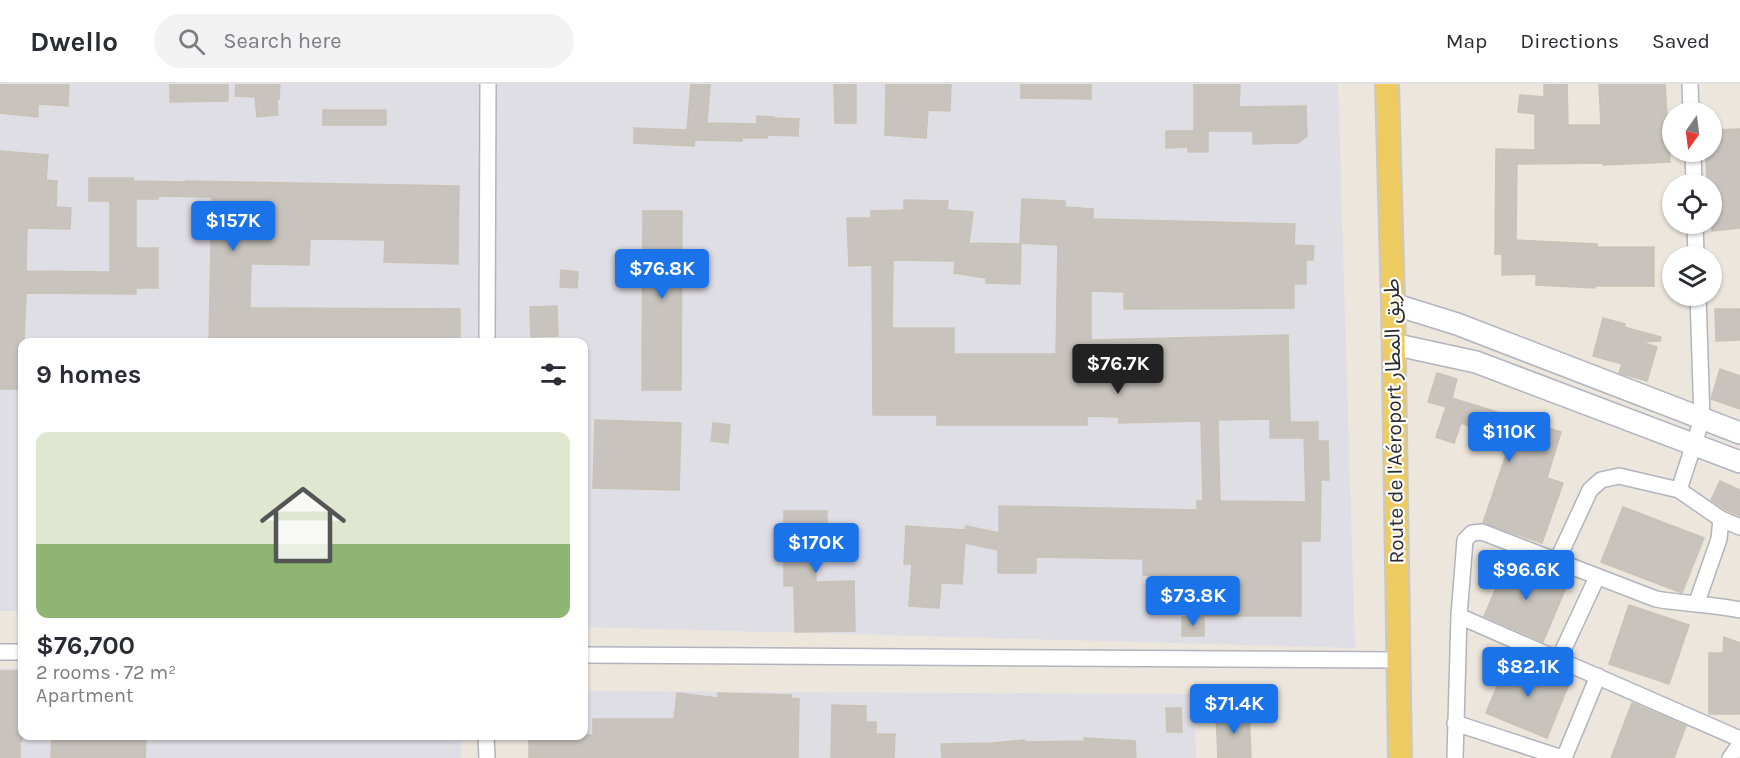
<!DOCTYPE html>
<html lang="en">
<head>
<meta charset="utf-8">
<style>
	:root { --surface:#fff; --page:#f2f2f3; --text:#2b2b33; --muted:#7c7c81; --line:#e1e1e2; --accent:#1a73e8 }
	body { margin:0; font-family:Karla,"Noto Sans Arabic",sans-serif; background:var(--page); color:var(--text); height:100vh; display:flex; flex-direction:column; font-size:22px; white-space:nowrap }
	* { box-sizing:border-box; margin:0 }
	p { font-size:20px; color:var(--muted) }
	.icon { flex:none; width:33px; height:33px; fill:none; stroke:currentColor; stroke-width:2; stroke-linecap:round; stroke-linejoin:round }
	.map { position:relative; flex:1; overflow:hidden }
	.panel { position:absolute; left:18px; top:254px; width:570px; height:402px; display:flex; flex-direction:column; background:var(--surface); border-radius:12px; box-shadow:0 2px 4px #0004 }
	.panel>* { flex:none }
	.needle { width:39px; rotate:194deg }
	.tools { position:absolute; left:1662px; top:18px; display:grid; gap:12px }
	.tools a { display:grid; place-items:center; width:60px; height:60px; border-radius:50%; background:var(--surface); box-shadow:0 2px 4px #0004; font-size:30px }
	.price { position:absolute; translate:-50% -51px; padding:0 14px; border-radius:6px; background:var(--accent); color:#fff; font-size:20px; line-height:39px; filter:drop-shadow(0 2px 3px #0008) }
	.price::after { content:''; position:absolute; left:50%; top:36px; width:18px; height:14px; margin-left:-9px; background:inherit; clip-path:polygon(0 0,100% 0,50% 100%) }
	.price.active { background:#222; color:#fff }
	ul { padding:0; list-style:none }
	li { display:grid; align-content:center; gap:12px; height:318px; padding:0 18px }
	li+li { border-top:2px solid var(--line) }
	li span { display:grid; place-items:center; height:186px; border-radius:12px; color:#555 }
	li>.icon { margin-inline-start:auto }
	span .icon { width:108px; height:108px; fill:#fffc; stroke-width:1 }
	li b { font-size:26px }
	h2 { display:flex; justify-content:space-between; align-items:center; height:72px; padding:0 18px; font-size:26px }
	header { display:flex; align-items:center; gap:36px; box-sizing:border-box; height:84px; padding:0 30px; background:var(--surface); border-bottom:2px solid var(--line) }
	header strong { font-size:28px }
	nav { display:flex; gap:33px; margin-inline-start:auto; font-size:21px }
	.search { width:420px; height:54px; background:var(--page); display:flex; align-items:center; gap:15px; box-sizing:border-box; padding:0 21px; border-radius:33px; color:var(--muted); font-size:22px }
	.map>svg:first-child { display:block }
	.industrial { fill:#e0dee5 }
	.building { fill:#c8c3bd; stroke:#c8c2b7; stroke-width:1.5; fill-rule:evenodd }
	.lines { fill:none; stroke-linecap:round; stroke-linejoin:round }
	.minor-casing { stroke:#b1b4be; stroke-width:18 }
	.secondary-casing { stroke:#b1b4be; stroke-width:24 }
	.primary-casing { stroke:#c8c8c8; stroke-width:26 }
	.minor { stroke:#fff; stroke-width:15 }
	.secondary { stroke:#fff; stroke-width:21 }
	.primary { stroke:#eecb60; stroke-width:22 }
	.labels { text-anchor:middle; stroke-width:4.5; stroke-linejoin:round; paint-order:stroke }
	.street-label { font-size:21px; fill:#2b2b2b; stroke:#fff }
</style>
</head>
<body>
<header>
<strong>Dwello</strong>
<div class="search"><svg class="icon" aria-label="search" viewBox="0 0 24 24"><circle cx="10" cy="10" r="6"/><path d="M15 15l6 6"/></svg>Search here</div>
<nav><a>Map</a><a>Directions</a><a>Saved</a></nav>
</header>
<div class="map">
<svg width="1740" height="674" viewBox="0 0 1740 674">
	<rect width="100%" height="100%" fill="#ede6dd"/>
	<path class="industrial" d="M 0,0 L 1338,0 L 1355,564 L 584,543 L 584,258 L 22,258 L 22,527 L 0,527 Z
		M 0,584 L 22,584 L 22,651 L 461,651 L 461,674 L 0,674 Z
		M 584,607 L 1194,610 L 1196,674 L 531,674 L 584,651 Z"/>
	<path class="building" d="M 0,0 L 69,0 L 68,22 L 38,20 L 38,33 L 0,29 Z
		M 170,0 L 228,0 L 228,17 L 170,18 Z
		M 236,0 L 280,0 L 279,15 L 277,14 L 278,31 L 257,33 L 255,13 L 235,12 Z
		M 691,0 L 710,0 L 707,39 L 757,40 L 757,32 L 774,33 L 774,34 L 799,35 L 798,52 L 767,51 L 767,54 L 742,54 L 742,57 L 695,56 L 694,62 L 634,59 L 634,44 L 687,46 Z
		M 834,0 L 856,0 L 856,39 L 835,39 Z
		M 886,0 L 951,0 L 950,27 L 928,26 L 926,54 L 885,51 Z
		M 1021,0 L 1091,0 L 1091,15 L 1021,14 Z
		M 1194,0 L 1240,0 L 1239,23 L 1306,22 L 1307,52 L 1298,59 L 1253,60 L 1253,47 L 1208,47 L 1208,68 L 1188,68 L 1188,63 L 1166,64 L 1166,47 L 1194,47 Z
		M 1544,0 L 1567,0 L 1568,41 L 1601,41 L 1599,0 L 1665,0 L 1670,78 L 1603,81 L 1603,79 L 1517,80 L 1516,156 L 1597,160 L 1597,163 L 1654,163 L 1654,202 L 1595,202 L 1595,204 L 1536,201 L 1536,190 L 1502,191 L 1502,170 L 1495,170 L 1496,65 L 1535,66 L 1535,30 L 1518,28 L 1520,11 L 1544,13 Z
		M 323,26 L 386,26 L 386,41 L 323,41 Z
		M 1740,45 L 1740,144 L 1712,147 L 1712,100 L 1707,100 L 1706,68 L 1712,68 L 1712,46 Z
		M 0,67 L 48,71 L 46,96 L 57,97 L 56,123 L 71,124 L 70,145 L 27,144 L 26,187 L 110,188 L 110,117 L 89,117 L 89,94 L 133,94 L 134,97 L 186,98 L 186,97 L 459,102 L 458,180 L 384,178 L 385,156 L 310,155 L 309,181 L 251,180 L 250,224 L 460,225 L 460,258 L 209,258 L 212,113 L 158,112 L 158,115 L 136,115 L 136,164 L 158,164 L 158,204 L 136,204 L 136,210 L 26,209 L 22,305 L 0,305 Z
		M 1022,115 L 1065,117 L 1065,123 L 1093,125 L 1093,135 L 1295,140 L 1294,161 L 1314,162 L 1313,176 L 1306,176 L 1306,200 L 1294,200 L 1294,224 L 1124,225 L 1124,208 L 1091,207 L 1091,256 L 1288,251 L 1290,338 L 1318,338 L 1318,357 L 1328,357 L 1329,396 L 1321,396 L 1320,457 L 1301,457 L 1301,532 L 1195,532 L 1195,492 L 1143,491 L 1143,475 L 1036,473 L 1036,489 L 998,489 L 998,466 L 965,459 L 962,500 L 941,499 L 939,524 L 909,522 L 912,480 L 904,480 L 906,442 L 965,446 L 966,442 L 999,449 L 999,422 L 1197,426 L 1197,417 L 1203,417 L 1201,337 L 1119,339 L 1119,333 L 1087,332 L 1087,341 L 937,341 L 937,331 L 873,331 L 872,181 L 849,182 L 847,134 L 871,134 L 871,127 L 904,126 L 904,116 L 948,117 L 947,126 L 973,128 L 969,159 L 1021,160 L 1020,200 L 986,199 L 986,194 L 954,189 L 955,177 L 893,176 L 892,244 L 954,244 L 954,270 L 1056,270 L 1058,161 L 1020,159 ZM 1270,335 L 1270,354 L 1304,354 L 1306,418 L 1220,417 L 1218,336 Z
		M 643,127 L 682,127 L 681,306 L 642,306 Z
		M 561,186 L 578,188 L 577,204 L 560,203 Z
		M 557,222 L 558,252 L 531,253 L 530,223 Z
		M 1715,225 L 1740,225 L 1740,256 L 1716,257 Z
		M 1603,234 L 1625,240 L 1624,243 L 1661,253 L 1660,257 L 1641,258 L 1657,263 L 1647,297 L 1619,289 L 1622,280 L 1593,272 Z
		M 1720,285 L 1740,292 L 1740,325 L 1711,315 Z
		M 1437,289 L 1457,295 L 1452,314 L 1561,348 L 1547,394 L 1563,399 L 1542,459 L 1483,439 L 1511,356 L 1461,339 L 1454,359 L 1436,353 L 1446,323 L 1428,318 Z
		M 595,336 L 681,339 L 679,406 L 593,404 Z
		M 713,339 L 730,341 L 728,359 L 711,357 Z
		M 1720,397 L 1740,406 L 1740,432 L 1726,426 L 1711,416 Z
		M 1623,423 L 1704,454 L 1682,509 L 1601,478 Z
		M 784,427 L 827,427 L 827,444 L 853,444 L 853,462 L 815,462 L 816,498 L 854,497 L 855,547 L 795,548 L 794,502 L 784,502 Z
		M 1508,476 L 1567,501 L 1543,558 L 1484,532 Z
		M 1629,521 L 1689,541 L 1669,600 L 1609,580 Z
		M 1182,533 L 1204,534 L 1204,552 L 1182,552 Z
		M 1724,553 L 1740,559 L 1740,630 L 1709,630 L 1709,569 L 1723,569 Z
		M 1508,575 L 1569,600 L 1547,654 L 1486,629 Z
		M 0,587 L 22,587 L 22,657 L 20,657 L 20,674 L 0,674 Z
		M 677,609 L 718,614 L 718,609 L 791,611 L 791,614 L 799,615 L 798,674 L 529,674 L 529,651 L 593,651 L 593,635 L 674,635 Z
		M 1632,619 L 1686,642 L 1674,674 L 1611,674 Z
		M 832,621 L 866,622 L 866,638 L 876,638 L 876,650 L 895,650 L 894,674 L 831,674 Z
		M 1166,624 L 1181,624 L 1182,648 L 1167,648 Z
		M 1249,627 L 1251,674 L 1218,674 L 1216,629 Z
		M 52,651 L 146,651 L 145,674 L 51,674 Z
		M 1084,654 L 1135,657 L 1136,674 L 942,674 L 941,660 L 993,659 L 1024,656 L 1025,658 L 1084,657 Z"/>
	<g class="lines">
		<defs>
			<path id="minor" d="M 1690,0 L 1691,28
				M 1693,68 L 1694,100
				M 1695,140 L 1696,172
				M 487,258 L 488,0
				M 1721,435 L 1740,443
				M 1557,477 L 1590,406 L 1601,396 L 1619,392 L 1679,406
				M 1697,518 L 1719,455 L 1721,435 L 1679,406 L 1702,335 L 1698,212
				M 1459,532 L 1740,655
				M 0,568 L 22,568
				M 584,571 L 1398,576
				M 1559,575 L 1597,493
				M 1455,639 L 1562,674
				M 486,651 L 487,674
				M 1455,674 L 1459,532 L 1465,456 L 1472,449 L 1482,448 L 1656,515 C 1684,520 1712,520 1740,526
				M 1564,674 L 1598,592
				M 1730,674 L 1740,660"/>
			<path id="secondary" d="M 1393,220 L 1457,240 L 1740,349
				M 1393,260 L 1476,278 L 1740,378"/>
			<path id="primary" d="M 1387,0 L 1393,220 L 1400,674"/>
		</defs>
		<use href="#minor" class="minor-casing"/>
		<use href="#secondary" class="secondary-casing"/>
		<use href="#primary" class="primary-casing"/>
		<use href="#minor" class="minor"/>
		<use href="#secondary" class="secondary"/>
		<use href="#primary" class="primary"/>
	</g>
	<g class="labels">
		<g class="street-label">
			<text transform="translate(1394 337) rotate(-91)" y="7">Route de l'Aéroport طريق المطار</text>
		</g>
	</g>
</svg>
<div class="tools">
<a><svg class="needle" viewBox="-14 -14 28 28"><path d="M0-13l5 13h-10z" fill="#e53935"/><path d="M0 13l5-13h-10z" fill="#7c7c81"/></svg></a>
<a><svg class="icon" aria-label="locate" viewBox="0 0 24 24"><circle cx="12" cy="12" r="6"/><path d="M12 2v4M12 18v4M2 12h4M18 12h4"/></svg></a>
<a><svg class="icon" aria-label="layers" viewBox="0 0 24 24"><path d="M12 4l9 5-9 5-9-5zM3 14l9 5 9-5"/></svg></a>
</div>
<b class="price" style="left:233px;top:168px">$157K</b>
<b class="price" style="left:662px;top:216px">$76.8K</b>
<b class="price active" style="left:1118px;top:311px">$76.7K</b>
<b class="price" style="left:1509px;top:379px">$110K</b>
<b class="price" style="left:816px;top:490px">$170K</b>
<b class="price" style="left:1526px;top:517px">$96.6K</b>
<b class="price" style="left:1193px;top:543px">$73.8K</b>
<b class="price" style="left:1528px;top:614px">$82.1K</b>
<b class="price" style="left:1234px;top:651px">$71.4K</b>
<section class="panel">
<h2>9 homes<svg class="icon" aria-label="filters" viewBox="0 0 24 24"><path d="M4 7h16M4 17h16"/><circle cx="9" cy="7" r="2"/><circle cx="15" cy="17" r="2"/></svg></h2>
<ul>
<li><span style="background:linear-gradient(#dfe7d0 60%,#8fb573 0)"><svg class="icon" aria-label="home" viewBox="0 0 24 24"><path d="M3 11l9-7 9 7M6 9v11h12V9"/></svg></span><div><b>$76,700</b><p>2 rooms · 72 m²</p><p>Apartment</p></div></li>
</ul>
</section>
</div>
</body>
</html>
